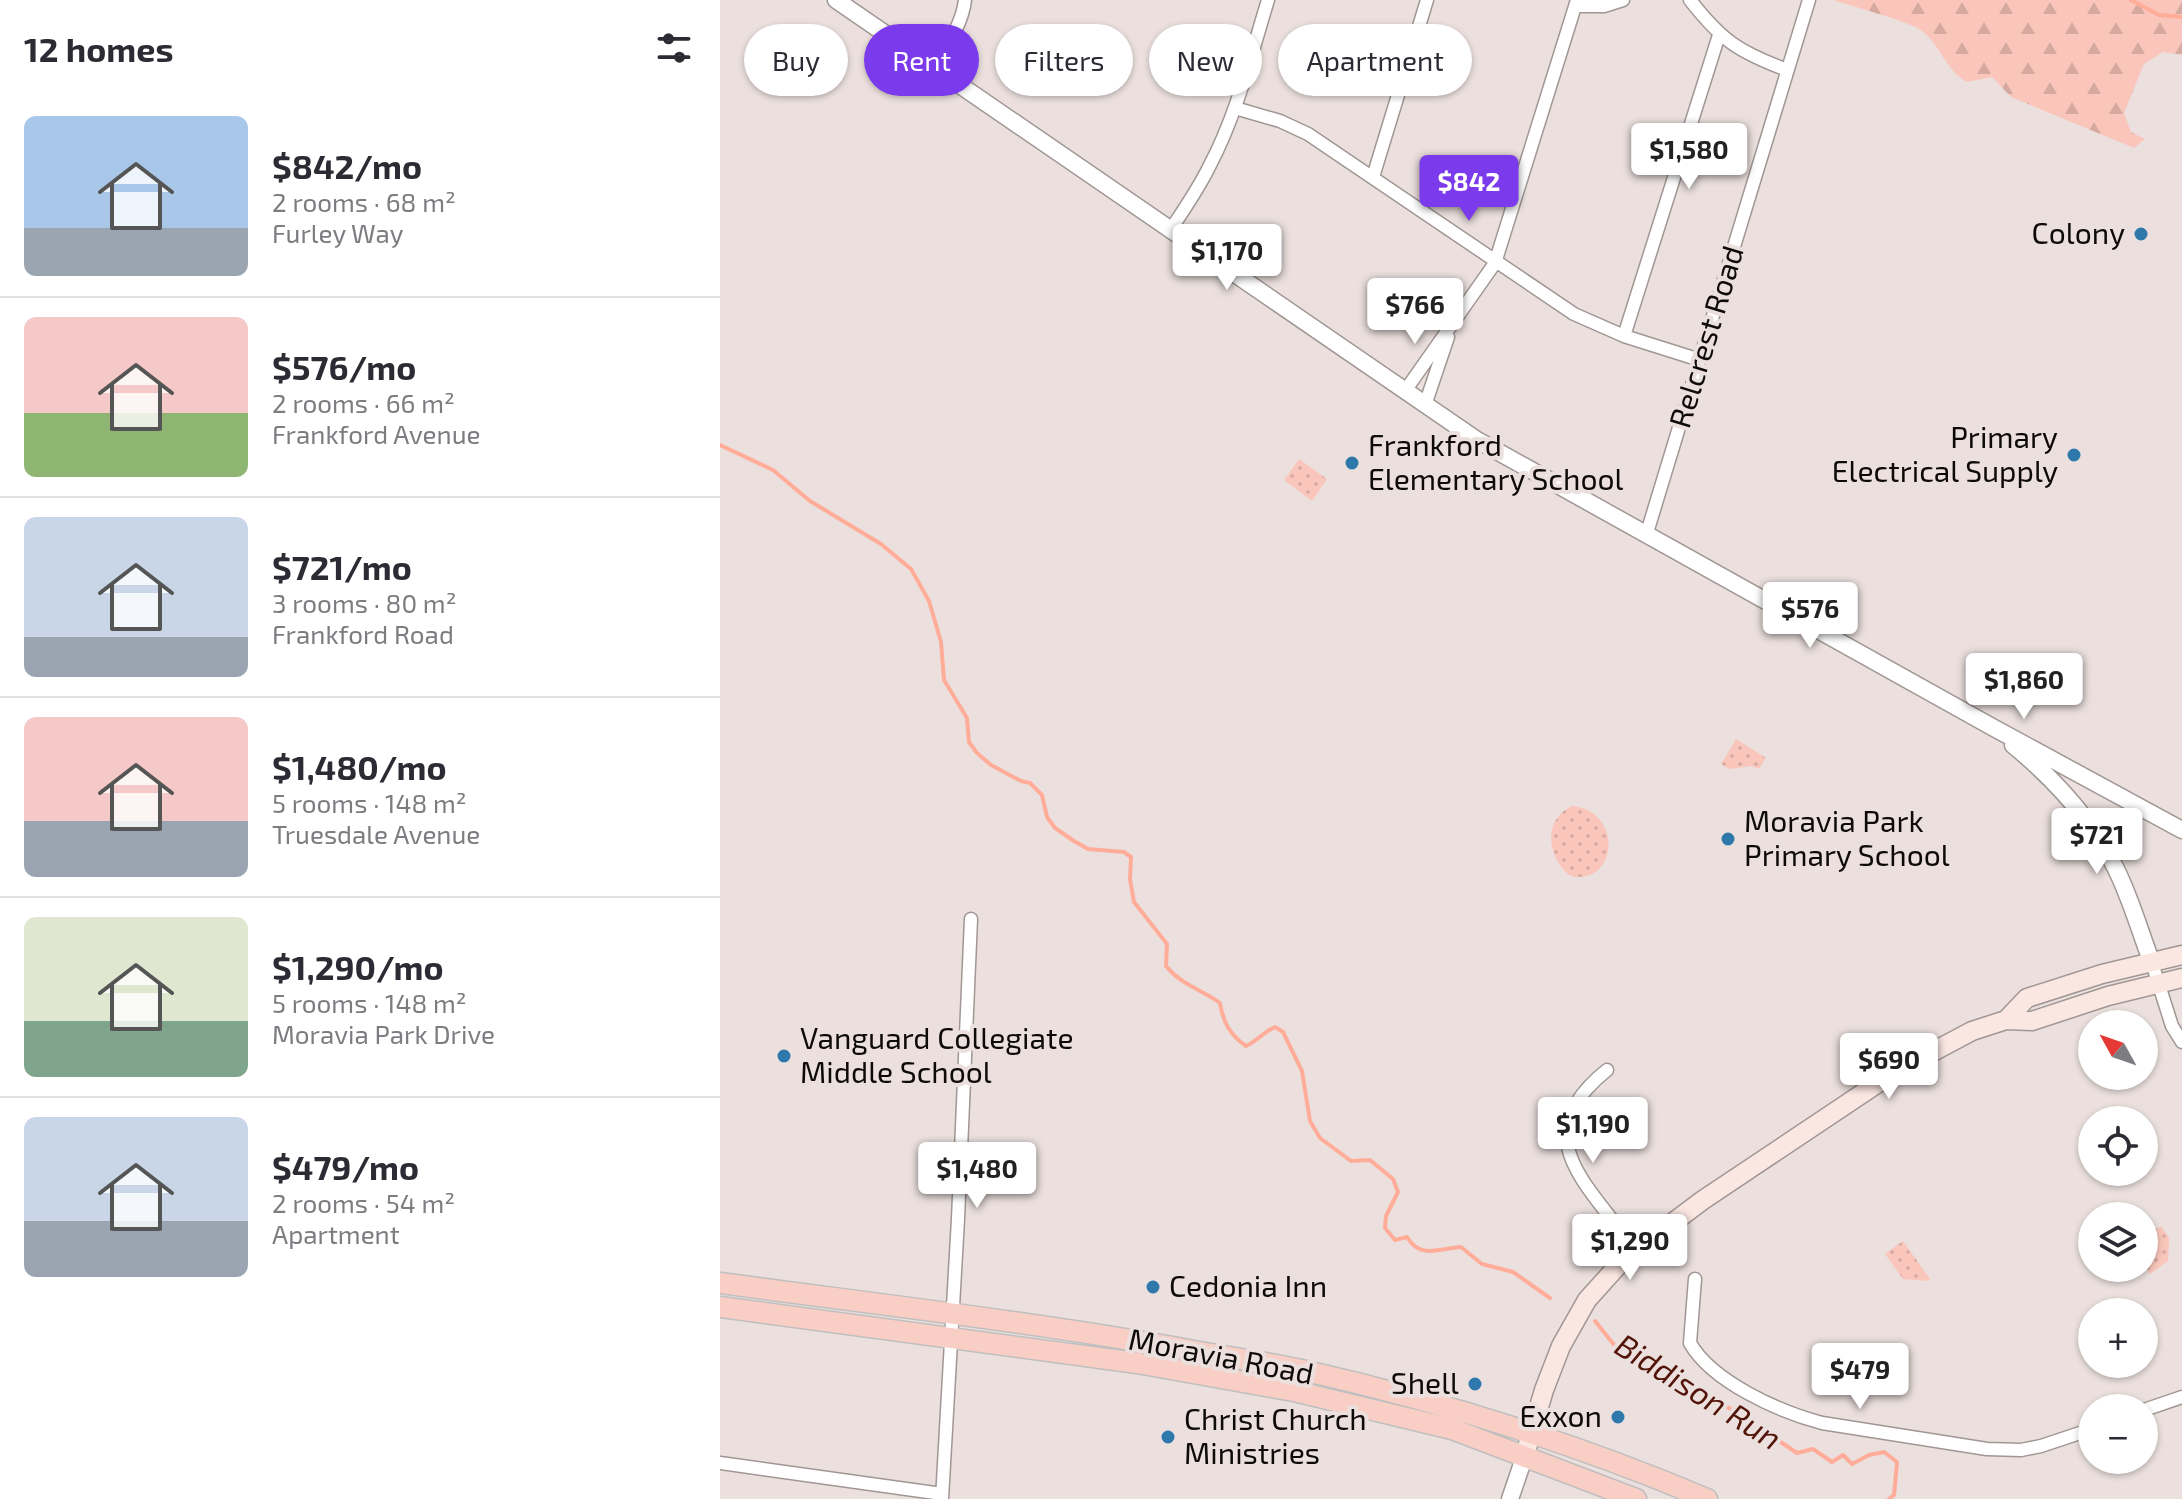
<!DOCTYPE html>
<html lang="en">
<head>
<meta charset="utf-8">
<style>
	:root { --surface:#fff; --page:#f7f7f7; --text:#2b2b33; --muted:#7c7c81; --line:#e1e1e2; --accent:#7c3aed }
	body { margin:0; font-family:"Exo 2",sans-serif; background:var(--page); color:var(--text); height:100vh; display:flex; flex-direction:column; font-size:30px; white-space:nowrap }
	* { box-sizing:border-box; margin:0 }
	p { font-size:26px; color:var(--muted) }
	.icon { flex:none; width:44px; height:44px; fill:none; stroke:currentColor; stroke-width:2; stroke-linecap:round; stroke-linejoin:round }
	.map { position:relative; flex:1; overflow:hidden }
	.drawer { display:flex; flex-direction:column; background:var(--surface); width:720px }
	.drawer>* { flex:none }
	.banner { position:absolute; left:24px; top:24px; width:760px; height:72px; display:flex; gap:16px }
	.needle { width:52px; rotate:310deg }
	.fabs { position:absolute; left:1358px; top:1010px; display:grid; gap:16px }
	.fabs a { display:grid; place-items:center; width:80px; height:80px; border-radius:50%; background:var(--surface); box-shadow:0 2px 6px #0004; font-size:40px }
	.price { position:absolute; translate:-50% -68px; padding:0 18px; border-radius:8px; background:#fff; color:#222; font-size:26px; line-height:52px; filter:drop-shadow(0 2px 4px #0008) }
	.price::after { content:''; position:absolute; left:50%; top:48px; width:24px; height:18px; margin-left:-12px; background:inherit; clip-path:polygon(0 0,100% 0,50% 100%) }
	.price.current { background:var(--accent); color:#fff }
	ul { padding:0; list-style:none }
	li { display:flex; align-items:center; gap:24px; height:200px; padding:0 24px }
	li+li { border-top:2px solid var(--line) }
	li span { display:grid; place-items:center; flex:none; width:224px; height:160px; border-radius:12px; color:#555 }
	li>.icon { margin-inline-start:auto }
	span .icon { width:96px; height:96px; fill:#fffc; stroke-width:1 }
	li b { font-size:34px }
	h2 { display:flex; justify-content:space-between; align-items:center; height:96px; padding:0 24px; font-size:34px }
	.pill { padding:0 28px; border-radius:36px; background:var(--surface); box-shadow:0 2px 6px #0004; font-size:28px; line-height:72px }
	.pill.current { background:var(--accent); color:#fff }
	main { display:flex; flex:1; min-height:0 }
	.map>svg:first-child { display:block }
	.green { fill:url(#green-dots) }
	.forest { fill:url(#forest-firs) }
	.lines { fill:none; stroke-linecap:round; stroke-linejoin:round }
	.stream { stroke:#ffac99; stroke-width:4 }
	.minor-casing { stroke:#a09693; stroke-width:15 }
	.tertiary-casing { stroke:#a09693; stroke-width:19 }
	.secondary-casing { stroke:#a09693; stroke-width:21 }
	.primary-casing { stroke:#c0bfbf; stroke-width:23 }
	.minor { stroke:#fff; stroke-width:12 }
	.tertiary { stroke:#fff; stroke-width:16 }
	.secondary { stroke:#fbe7e2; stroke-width:18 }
	.primary { stroke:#f8cec5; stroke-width:20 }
	.poi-dot { fill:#2e78ac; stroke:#ebe0de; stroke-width:3 }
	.labels { text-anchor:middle; stroke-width:8; stroke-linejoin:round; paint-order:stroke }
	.poi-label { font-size:30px; fill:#0e0a0a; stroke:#ebe0de; text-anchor:start }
	.street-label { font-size:30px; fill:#0e0a0a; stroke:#ebe0de }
	.water-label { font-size:32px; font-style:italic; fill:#521308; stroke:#ebe0de }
</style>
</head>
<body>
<main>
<section class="drawer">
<h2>12 homes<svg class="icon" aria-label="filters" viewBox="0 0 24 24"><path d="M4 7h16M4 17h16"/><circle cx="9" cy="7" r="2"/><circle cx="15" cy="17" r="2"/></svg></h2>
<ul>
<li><span style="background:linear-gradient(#a9c7e8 70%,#9aa5b1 0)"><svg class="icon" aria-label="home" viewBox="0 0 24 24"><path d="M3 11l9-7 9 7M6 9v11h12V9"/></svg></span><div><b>$842/mo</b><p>2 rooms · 68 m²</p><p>Furley Way</p></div></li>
<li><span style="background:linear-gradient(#f6c9c9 60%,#8fb573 0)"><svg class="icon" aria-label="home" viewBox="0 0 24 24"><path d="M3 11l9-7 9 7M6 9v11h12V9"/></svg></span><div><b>$576/mo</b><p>2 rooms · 66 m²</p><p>Frankford Avenue</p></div></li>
<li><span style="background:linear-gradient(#c9d6e8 75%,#9aa5b1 0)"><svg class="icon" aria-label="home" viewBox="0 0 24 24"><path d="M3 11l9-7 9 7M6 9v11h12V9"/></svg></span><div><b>$721/mo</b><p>3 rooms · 80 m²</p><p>Frankford Road</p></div></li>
<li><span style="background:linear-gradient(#f6c9c9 65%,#9aa5b1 0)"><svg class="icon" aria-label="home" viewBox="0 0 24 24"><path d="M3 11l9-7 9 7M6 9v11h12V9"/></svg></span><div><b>$1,480/mo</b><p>5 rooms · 148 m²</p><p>Truesdale Avenue</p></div></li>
<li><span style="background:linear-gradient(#dfe7d0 65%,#7fa58c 0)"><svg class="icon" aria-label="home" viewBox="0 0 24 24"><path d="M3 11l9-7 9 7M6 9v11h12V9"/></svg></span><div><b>$1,290/mo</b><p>5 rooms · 148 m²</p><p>Moravia Park Drive</p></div></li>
<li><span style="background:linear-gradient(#c9d6e8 65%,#9aa5b1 0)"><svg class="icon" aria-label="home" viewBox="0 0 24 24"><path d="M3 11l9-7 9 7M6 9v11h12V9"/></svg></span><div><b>$479/mo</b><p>2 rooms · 54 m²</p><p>Apartment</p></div></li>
</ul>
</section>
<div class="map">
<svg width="1462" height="1499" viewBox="0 0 1462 1499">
	<defs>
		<pattern id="green-dots" width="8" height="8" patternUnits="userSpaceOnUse" patternTransform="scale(2)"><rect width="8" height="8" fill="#fac6bb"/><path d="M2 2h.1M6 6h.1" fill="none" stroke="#d5a99f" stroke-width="1.8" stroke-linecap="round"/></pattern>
		<pattern id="forest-firs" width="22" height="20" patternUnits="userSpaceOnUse" patternTransform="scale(2)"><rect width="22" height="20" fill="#fac6bb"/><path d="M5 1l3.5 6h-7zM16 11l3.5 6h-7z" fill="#d5a99f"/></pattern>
	</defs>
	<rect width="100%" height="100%" fill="#ebe0de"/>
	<path class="green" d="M 579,459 L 607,479 L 592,501 L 564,480 Z
		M 1016,739 L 1046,758 L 1039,769 L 1032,766 L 1009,769 L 1001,764 Z
		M 852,806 C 900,810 899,876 859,877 C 852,878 847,874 843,869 C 826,849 826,818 852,806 Z
		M 1441,1226 L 1449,1238 L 1448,1261 L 1430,1274 L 1424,1266 L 1424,1237 Z
		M 1183,1241 L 1210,1279 L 1209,1281 L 1183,1279 L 1165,1254 Z"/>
	<path class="forest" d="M 1113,0 L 1462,0 L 1462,55 L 1443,52 L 1424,64 L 1404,113 L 1411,132 L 1425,139 L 1414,148 L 1291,97 L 1272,77 L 1247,82 C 1226,71 1221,46 1202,31 C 1191,22 1131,6 1113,0 Z"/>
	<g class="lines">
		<path class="stream" d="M 1411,0 L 1439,15 L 1462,17
			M 0,445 L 53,470 L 90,501 L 161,544 L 191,569 L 209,601 L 221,642 L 224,680 L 247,718 L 249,742 L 257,753 L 271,765 L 301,781 L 310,783 L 322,795 L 327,817 L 335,828 L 354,841 L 368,849 L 404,852 L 411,857 L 410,879 L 414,902 L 447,944 L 446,966 C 461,985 481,989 500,1003 C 503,1022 510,1035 526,1046 C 537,1041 544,1032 555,1027 L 563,1032 L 582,1071 L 590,1121 L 600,1138 L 631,1161 L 650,1160 L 673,1179 L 678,1192 L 666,1216 L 665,1228 L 675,1240 L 687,1237 C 700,1259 718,1249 741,1247 L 762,1264 L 793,1272 L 830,1298
			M 875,1321 L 895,1346 L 921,1350 L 979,1394 L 1013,1410 L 1077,1453 L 1093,1449 L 1112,1462 L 1123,1455 L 1132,1464 L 1149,1455 L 1164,1452 L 1177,1462 L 1174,1495 L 1169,1499"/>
		<defs>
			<path id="minor" d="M 970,0 C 1002,41 1019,52 1067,70
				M 856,6 L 884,6 L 903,0
				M 214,66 C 227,45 242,25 245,0
				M 515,108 L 560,121 L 588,134 L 854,314 L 904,336 L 980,360
				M 653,177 L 707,0
				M 451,229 C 465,208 479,188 490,165 C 517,114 531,55 548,0
				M 904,336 L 999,35
				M 685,391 L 775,263 L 857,0
				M 705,405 L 728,337
				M 926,536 L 1089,0
				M 1432,963 L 1452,1026 L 1462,1042
				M 887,1070 C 801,1139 873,1187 915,1251
				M 975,1279 L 970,1343 C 992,1382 1060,1412 1102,1423 L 1267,1449 L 1301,1450 L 1321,1446 L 1372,1429
				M 1424,1410 L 1462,1397
				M 0,1463 L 222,1494
				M 222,1499 L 238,1219 L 251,919"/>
			<path id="tertiary" d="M 116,0 L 757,440 L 1274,728 L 1462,830
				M 1293,745 C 1334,779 1373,821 1396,869 C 1411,899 1420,932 1432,963
				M 790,1499 L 804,1458"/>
			<path id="secondary" d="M 1286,1020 L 1307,998 L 1382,974 L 1462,955
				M 804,1458 L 824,1390 L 841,1346 L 867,1300 L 903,1260 L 983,1200 L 1173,1073 L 1252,1031 L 1286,1020 L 1312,1021 L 1388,996 L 1462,978"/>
			<path id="primary" d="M 0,1283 C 156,1304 313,1322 469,1350 C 507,1357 545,1362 582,1370 C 720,1401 857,1444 987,1499
				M 0,1307 L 417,1363 L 574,1391 L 732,1429 L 916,1499"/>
		</defs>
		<use href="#minor" class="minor-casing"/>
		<use href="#tertiary" class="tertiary-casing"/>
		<use href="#secondary" class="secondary-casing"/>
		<use href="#primary" class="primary-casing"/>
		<use href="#minor" class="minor"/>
		<use href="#tertiary" class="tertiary"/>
		<use href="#secondary" class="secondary"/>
		<use href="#primary" class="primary"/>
	</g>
	<g class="poi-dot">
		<circle cx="1421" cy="234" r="8"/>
		<circle cx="1354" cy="455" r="8"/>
		<circle cx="632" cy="463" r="8"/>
		<circle cx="1008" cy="839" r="8"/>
		<circle cx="64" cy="1056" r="8"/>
		<circle cx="433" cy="1287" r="8"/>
		<circle cx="755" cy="1384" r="8"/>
		<circle cx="898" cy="1417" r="8"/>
		<circle cx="448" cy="1437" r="8"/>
	</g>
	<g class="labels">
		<g class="poi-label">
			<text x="1405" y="244" text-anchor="end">Colony</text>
			<text x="1338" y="448" text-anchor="end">Primary<tspan x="1338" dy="34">Electrical Supply</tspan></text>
			<text x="648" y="456">Frankford<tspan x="648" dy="34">Elementary School</tspan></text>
			<text x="1024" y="832">Moravia Park<tspan x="1024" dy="34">Primary School</tspan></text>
			<text x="80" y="1049">Vanguard Collegiate<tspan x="80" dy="34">Middle School</tspan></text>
			<text x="449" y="1297">Cedonia Inn</text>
			<text x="739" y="1394" text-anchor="end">Shell</text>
			<text x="882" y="1427" text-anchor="end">Exxon</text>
			<text x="464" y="1430">Christ Church<tspan x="464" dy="34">Ministries</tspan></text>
		</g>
		<g class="street-label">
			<text transform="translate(987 337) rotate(-73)" y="10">Relcrest Road</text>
			<text transform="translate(501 1357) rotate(11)" y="10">Moravia Road</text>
		</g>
		<g class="water-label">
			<text transform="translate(978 1392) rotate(32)" y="11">Biddison Run</text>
		</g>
	</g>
</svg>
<div class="fabs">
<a><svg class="needle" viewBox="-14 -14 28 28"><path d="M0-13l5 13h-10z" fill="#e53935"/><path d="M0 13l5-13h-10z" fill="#7c7c81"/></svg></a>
<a><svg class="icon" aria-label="locate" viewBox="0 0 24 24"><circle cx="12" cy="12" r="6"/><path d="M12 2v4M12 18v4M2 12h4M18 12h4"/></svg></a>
<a><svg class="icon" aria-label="layers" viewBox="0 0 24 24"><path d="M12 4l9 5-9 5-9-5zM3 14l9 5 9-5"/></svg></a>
<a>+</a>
<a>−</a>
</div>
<b class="price" style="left:969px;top:191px">$1,580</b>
<b class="price current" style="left:749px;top:223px">$842</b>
<b class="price" style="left:507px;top:292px">$1,170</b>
<b class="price" style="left:695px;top:346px">$766</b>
<b class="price" style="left:1090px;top:650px">$576</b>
<b class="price" style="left:1304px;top:721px">$1,860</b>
<b class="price" style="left:1377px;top:876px">$721</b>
<b class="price" style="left:1169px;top:1101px">$690</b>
<b class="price" style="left:873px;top:1165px">$1,190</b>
<b class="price" style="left:257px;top:1210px">$1,480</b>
<b class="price" style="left:910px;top:1282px">$1,290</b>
<b class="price" style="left:1140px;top:1411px">$479</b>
<div class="banner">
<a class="pill">Buy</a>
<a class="pill current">Rent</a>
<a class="pill">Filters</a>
<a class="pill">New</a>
<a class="pill">Apartment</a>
</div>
</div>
</main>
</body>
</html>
